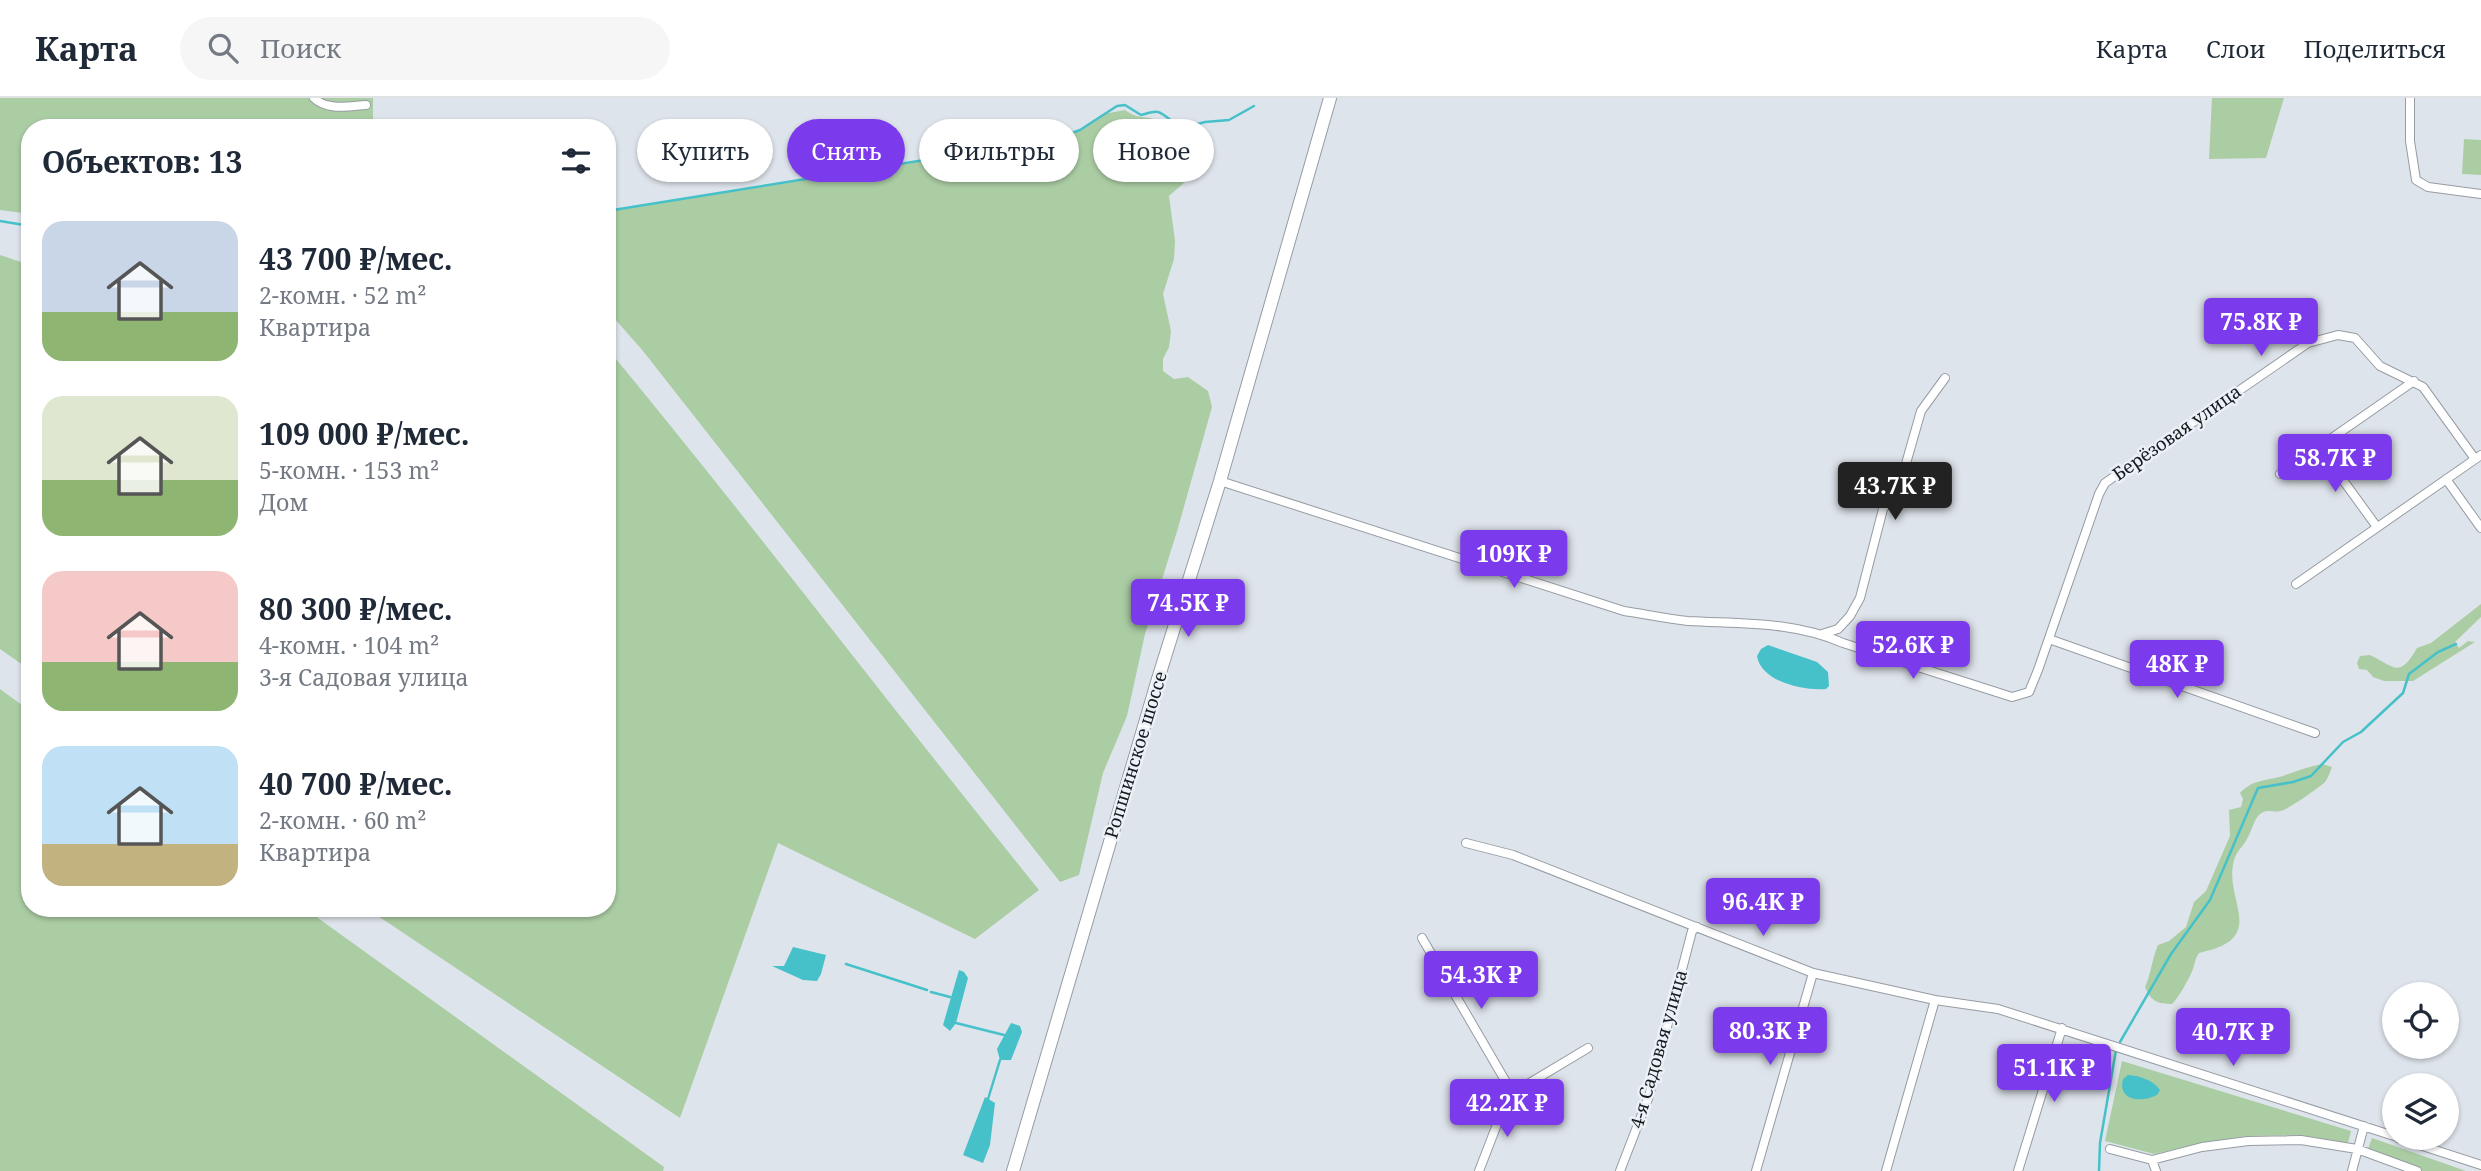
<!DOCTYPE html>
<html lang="ru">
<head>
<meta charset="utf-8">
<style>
	:root { --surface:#fff; --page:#f6f6f7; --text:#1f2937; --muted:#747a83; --line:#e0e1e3; --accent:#7c3aed }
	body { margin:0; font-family:"Noto Serif",serif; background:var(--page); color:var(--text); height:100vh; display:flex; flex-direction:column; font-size:26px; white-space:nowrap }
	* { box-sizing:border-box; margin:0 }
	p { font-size:23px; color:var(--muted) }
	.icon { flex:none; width:38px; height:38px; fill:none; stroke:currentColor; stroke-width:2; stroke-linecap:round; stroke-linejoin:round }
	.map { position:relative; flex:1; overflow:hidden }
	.drawer { position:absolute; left:21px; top:21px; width:595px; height:798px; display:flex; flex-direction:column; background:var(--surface); border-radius:28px; box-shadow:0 2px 5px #0004 }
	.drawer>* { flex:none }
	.banner { position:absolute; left:637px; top:21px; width:665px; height:63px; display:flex; gap:14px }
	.controls { position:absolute; left:2382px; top:884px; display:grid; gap:14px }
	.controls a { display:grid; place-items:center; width:77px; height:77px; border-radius:50%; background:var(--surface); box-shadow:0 2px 5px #0004; font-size:35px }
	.price { position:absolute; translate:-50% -60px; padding:0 16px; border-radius:7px; background:var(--accent); color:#fff; font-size:23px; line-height:46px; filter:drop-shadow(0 2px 4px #0008) }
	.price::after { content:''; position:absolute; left:50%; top:42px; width:21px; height:16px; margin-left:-10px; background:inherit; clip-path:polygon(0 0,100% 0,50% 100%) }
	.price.current { background:#222; color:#fff }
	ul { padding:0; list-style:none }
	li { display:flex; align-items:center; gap:21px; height:175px; padding:0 21px }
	li span { display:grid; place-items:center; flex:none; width:196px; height:140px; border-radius:21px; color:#555 }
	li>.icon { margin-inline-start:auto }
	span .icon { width:84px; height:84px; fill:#fffc; stroke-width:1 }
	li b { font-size:30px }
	h2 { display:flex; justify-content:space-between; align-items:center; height:84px; padding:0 21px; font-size:30px }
	.pill { padding:0 24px; border-radius:32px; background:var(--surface); box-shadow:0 2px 5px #0004; font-size:24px; line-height:63px }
	.pill.current { background:var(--accent); color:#fff }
	header { display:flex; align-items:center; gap:42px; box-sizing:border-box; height:98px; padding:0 35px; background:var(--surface); border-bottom:2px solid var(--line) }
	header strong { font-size:33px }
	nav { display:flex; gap:38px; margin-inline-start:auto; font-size:24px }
	.search { width:490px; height:63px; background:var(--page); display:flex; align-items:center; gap:18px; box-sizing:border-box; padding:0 24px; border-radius:38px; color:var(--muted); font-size:26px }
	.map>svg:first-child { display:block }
	.green { fill:#abcda4 }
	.water { fill:#46c1c9 }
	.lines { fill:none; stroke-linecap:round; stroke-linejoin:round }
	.stream { stroke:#46c1c9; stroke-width:2.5 }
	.street-casing { stroke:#969ca2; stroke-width:10 }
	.secondary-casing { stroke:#969ca2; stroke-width:14 }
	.street { stroke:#fff; stroke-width:8 }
	.secondary { stroke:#fff; stroke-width:12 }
	.labels { text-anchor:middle; stroke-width:5; stroke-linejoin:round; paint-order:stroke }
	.street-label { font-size:18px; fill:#171a1c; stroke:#ebf1f8 }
</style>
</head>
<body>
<header>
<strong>Карта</strong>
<div class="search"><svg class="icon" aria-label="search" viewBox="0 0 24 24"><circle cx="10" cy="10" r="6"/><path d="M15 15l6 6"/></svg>Поиск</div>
<nav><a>Карта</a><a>Слои</a><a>Поделиться</a></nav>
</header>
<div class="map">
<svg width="2481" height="1073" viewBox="0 0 2481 1073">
	<rect width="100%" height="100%" fill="#dee4eb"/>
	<path class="green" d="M 0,0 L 373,0 L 373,30 L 30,30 L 30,116 L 0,112 Z
		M 2212,0 L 2284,0 L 2266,60 L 2209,61 Z
		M 1125,12 C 1139,22 1143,17 1156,22 C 1170,27 1176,37 1193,34 L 1198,38 C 1199,49 1192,73 1186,82 C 1181,89 1174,93 1169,98 L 1175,143 L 1174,161 L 1163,196 L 1171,233 L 1169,249 L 1163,261 L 1163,273 L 1174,281 L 1188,279 L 1208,293 L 1212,309 L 1178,430 L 1145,536 L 1127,618 L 1103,675 L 1079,777 L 1060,784 L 643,253 L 607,212 L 607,113 L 1055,41 L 1080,32 L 1104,16 Z
		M 2464,41 L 2481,42 L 2481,77 L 2462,76 Z
		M 0,157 L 30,167 L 30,572 L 0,551 Z
		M 607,250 C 754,428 893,612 1039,792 L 975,841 L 778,745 L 680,1020 L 366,810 L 607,810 Z
		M 2481,506 L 2481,519 L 2455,544 L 2459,550 L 2468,543 L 2475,544 L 2413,583 L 2384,583 L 2373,579 L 2367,572 L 2359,571 L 2357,565 L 2360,558 L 2370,557 C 2395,569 2399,581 2417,550 L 2431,545 Z
		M 0,591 L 30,613 L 30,810 L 304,810 L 664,1069 L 663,1073 L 0,1073 Z
		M 2322,666 L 2332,669 C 2330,674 2328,680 2325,684 C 2320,689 2286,713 2280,713 C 2272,715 2268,710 2260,716 C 2254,721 2252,732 2248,739 C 2245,746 2239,751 2236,757 C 2218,798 2274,840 2199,855 C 2195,861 2195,865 2193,871 C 2189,881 2179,899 2172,906 C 2157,906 2151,903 2145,889 C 2151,876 2152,861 2158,847 L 2169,843 L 2186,829 L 2194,804 L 2206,793 L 2230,738 L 2229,712 L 2241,709 L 2243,701 L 2240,695 C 2253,681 2266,683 2283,678 C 2296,673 2308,669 2322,666 Z
		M 2122,963 L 2351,1033 L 2348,1045 L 2300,1037 L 2247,1038 L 2196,1046 L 2154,1056 L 2105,1043 Z
		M 2372,1040 L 2466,1073 L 2423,1073 L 2411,1066 L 2368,1051 Z"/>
	<path class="water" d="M 1768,547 L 1817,564 L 1828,574 L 1829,588 L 1826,591 C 1804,593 1761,584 1757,558 L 1761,551 Z
		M 793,849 L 826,857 L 821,876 L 817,883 L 803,882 L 772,868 L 784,868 Z
		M 959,872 L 964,874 L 968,880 L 956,925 L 950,933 L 943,927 Z
		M 1011,925 L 1020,928 L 1022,934 L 1011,962 L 1000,962 L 997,951 Z
		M 2128,977 C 2140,978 2153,982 2160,992 L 2157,997 C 2142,1005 2117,1003 2123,981 Z
		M 985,999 L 995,1005 L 990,1047 L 983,1065 L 963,1057 Z"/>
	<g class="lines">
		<path class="stream" d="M 607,113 L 1055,41 L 1080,32 L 1117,8 L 1125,7 L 1141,17 C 1146,16 1153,13 1158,14 C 1164,15 1175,27 1182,30 L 1205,24 L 1229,22 L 1254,8
			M 0,123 L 30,128
			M 846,866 L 927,892
			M 931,894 L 950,899
			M 956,925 L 1004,937
			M 2120,944 L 2171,856 L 2210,802 L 2258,690 L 2293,684 L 2311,678 L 2343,644 L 2361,634 L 2403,595 L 2409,576 L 2438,554 L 2456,546
			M 988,1001 L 1000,962
			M 2099,1073 L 2100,1045 L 2116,952"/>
		<defs>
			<path id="street" d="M 314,0 C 327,13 349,8 366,7
				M 2410,0 L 2410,43 L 2416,82 L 2428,89 L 2481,96
				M 2304,359 C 2322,378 2322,368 2340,378 L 2377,429
				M 2280,376 L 2414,283
				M 2446,381 L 2481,430
				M 1220,383 L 1624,513 C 1645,516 1667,521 1688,523 C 1741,526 1793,523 1843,545 L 2012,599 L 2029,594 L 2038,572 L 2099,396 L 2105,385 L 2308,245 L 2338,237 L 2355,240 L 2380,268 L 2423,289 L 2475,361
				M 2296,486 L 2481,357
				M 1822,536 L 1838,531 L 1850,518 L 1860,500 L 1883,411 L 1899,390 L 1921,313 L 1945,280
				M 2049,541 L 2315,635
				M 1466,745 L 1513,757 L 1813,875 L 1935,902 L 1998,911 L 2394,1038
				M 1422,840 L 1506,984 L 1508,998 L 1479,1073
				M 1508,998 L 1588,950
				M 2398,1040 L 2481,1067
				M 2110,1051 L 2152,1062 L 2202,1049 L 2248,1043 L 2301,1042 L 2357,1051 L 2417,1073
				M 2152,1062 L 2156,1073
				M 1620,1073 L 1649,998 L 1692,833 L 1697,829
				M 1756,1073 L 1813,875
				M 1886,1073 L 1935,902
				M 2018,1073 L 2062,930
				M 2352,1073 L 2364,1028"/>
			<path id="secondary" d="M 1013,1073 L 1158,581 L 1220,383 L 1330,0"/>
		</defs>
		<use href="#street" class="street-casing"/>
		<use href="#secondary" class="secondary-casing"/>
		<use href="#street" class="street"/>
		<use href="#secondary" class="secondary"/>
	</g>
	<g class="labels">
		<g class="street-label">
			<text transform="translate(2177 335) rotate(-35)" y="6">Берёзовая улица</text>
			<text transform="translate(1136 657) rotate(-73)" y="6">Ропшинское шоссе</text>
			<text transform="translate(1659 951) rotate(-74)" y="6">4-я Садовая улица</text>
		</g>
	</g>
</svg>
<div class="controls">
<a><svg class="icon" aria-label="locate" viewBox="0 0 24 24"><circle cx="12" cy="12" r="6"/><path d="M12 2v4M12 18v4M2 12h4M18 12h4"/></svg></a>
<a><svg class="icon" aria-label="layers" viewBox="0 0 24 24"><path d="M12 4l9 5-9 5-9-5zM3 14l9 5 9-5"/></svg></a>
</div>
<b class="price" style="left:2261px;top:260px">75.8K ₽</b>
<b class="price" style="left:2335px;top:396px">58.7K ₽</b>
<b class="price current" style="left:1895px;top:424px">43.7K ₽</b>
<b class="price" style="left:1514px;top:492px">109K ₽</b>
<b class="price" style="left:1188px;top:541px">74.5K ₽</b>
<b class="price" style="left:1913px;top:583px">52.6K ₽</b>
<b class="price" style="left:2177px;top:602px">48K ₽</b>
<b class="price" style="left:1763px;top:840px">96.4K ₽</b>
<b class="price" style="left:1481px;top:913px">54.3K ₽</b>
<b class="price" style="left:1770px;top:969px">80.3K ₽</b>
<b class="price" style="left:2233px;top:970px">40.7K ₽</b>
<b class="price" style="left:2054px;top:1006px">51.1K ₽</b>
<b class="price" style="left:1507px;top:1041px">42.2K ₽</b>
<div class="banner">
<a class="pill">Купить</a>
<a class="pill current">Снять</a>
<a class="pill">Фильтры</a>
<a class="pill">Новое</a>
</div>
<section class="drawer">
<h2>Объектов: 13<svg class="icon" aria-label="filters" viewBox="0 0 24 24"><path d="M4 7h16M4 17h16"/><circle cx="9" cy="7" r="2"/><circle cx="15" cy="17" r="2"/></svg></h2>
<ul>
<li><span style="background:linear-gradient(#c9d6e8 65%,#8fb573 0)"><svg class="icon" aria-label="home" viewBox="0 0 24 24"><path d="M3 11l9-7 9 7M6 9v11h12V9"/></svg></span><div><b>43 700 ₽/мес.</b><p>2-комн. · 52 m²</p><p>Квартира</p></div></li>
<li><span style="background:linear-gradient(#dfe7d0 60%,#8fb573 0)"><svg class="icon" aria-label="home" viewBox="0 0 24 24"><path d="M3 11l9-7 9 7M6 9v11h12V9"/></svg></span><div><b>109 000 ₽/мес.</b><p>5-комн. · 153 m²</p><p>Дом</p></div></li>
<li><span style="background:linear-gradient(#f6c9c9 65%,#8fb573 0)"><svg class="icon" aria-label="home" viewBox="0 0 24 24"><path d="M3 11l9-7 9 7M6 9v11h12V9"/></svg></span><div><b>80 300 ₽/мес.</b><p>4-комн. · 104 m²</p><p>3-я Садовая улица</p></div></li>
<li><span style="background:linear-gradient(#bfe0f5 70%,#c2b280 0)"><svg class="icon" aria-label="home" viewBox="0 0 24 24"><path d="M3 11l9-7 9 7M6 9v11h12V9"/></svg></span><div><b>40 700 ₽/мес.</b><p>2-комн. · 60 m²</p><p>Квартира</p></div></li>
</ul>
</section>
</div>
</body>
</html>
